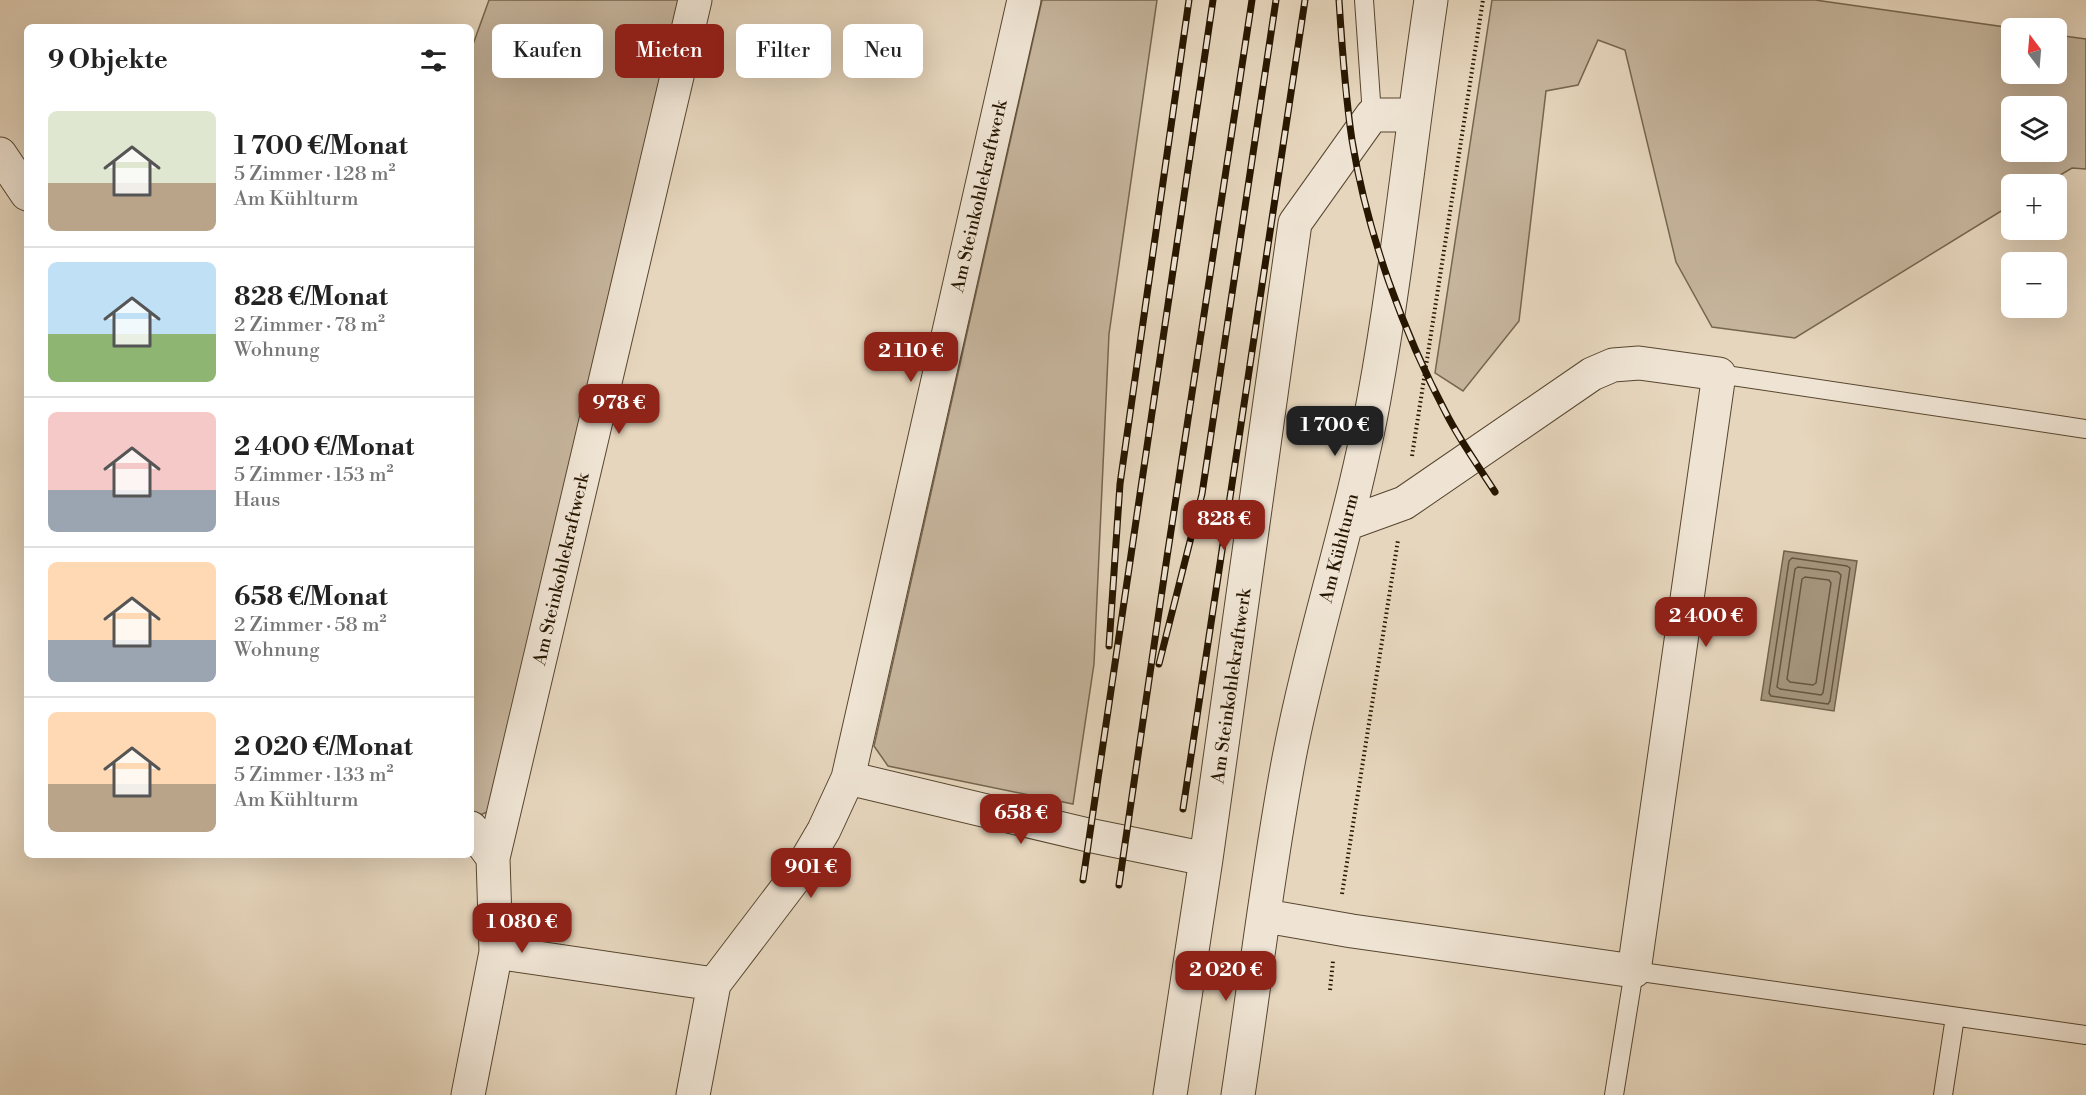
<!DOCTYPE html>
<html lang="de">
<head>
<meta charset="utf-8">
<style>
	:root { --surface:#fff; --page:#f6f6f6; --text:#222; --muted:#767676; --line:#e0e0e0; --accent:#8f2418 }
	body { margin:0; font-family:"Libre Bodoni",serif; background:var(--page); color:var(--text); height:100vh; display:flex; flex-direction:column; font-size:22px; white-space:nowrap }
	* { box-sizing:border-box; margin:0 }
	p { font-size:20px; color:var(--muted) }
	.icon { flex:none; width:33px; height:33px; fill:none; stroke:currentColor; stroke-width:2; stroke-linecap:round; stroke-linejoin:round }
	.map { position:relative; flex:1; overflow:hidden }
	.sheet { position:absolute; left:24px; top:24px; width:450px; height:834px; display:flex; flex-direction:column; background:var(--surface); border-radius:9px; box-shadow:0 6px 24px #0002 }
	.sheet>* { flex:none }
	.hud { position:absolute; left:492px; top:24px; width:570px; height:54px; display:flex; gap:12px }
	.needle { width:39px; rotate:344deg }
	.controls { position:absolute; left:2001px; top:18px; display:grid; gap:12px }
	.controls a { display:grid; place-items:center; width:66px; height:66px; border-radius:9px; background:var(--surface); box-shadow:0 6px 24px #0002; font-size:30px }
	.price { position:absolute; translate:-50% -51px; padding:0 14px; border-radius:12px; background:var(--accent); color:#fff; font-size:20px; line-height:39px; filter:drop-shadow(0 2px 3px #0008) }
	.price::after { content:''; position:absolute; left:50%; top:36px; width:18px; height:14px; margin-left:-9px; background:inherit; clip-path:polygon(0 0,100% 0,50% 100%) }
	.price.on { background:#222; color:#fff }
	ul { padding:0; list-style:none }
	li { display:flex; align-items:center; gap:18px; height:150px; padding:0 24px }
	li+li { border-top:2px solid var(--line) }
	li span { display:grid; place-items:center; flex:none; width:168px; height:120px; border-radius:9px; color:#555 }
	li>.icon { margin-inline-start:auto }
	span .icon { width:72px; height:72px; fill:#fffc; stroke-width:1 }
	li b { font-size:26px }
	h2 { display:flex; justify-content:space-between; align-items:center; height:72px; padding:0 24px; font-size:26px }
	.pill { padding:0 21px; border-radius:9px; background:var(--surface); box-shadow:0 6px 24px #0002; font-size:21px; line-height:54px }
	.pill.on { background:var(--accent); color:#fff }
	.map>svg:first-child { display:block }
	.green { fill:#c6b59d; stroke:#76664e; stroke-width:1.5; fill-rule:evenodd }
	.water { fill:#a5957d; stroke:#73624b; stroke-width:1.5 }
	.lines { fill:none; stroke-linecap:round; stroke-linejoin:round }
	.shore { stroke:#66563e; stroke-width:1.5 }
	.service-casing { stroke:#57462f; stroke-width:20 }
	.minor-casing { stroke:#57462f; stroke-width:35 }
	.path { stroke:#271600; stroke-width:4; stroke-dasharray:1.5 3; stroke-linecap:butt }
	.service { stroke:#efe4d4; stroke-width:18 }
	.minor { stroke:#efe4d4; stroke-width:33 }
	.rail-casing { stroke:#271600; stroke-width:7 }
	.rail { stroke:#efe4d4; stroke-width:4.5; stroke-dasharray:14; stroke-linecap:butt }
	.labels { text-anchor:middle; stroke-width:6; stroke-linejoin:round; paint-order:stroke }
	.street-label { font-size:18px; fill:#271600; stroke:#efe4d4 }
</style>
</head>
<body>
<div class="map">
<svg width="2086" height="1095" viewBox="0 0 2086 1095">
	<rect width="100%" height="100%" fill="#e6d6bd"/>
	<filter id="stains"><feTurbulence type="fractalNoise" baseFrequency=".00333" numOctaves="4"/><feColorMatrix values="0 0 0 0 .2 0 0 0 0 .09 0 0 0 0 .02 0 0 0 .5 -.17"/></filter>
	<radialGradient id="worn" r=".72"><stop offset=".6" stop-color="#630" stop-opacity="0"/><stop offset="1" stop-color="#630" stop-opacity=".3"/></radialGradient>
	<path class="green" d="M 489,0 L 681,0 L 497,808 L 480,815 L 471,812 L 471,50 Z
		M 1042,0 L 1157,0 L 1109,334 L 1094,664 L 1073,804 L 888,766 L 874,746 Z
		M 1492,0 L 1815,0 L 2012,28 L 2012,74 L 2056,74 L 2057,35 L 2086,39 L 2086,169 L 2072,168 L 2045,184 L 2012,184 L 2011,205 L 1795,338 L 1712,327 L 1676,262 L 1625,50 L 1598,40 L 1578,85 L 1546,91 L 1519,321 L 1463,391 L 1435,373 ZM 2012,106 L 2056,106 L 2056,152 L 2012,152 Z"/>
	<path class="water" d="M 1784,551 L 1857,561 L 1834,711 L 1761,700 Z"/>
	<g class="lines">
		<path class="shore" d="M 1792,558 L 1847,566 L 1850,568 L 1830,701 L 1828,704 L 1771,696 L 1769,693 L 1789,561 Z
			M 1798,567 L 1838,572 L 1841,575 L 1823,693 L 1821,695 L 1780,689 L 1777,687 L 1795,569 Z
			M 1805,577 L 1829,580 L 1831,583 L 1816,683 L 1813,685 L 1790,682 L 1787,679 L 1802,579 Z"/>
		<defs>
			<path id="service" d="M 1364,0 L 1372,115
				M 1719,374 L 2086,429
				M 1614,1095 L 1634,971 L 2086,1035
				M 1943,1095 L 1955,1017"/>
			<path id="minor" d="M 0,154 L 27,194
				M 848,778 L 1088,835 L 1206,859
				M 493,858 L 695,0
				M 1265,916 L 1352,931 L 1634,971 L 1719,374 L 1639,363 L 1613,365 L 1592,374 L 1404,503 L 1346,524
				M 496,952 L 714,984 L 693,1095
				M 714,984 L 800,871 L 824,830 L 848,778 L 1024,0
				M 468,1095 L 496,952 L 493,858 L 471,828
				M 1170,1095 L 1206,859 L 1295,223 L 1372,115 L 1413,115
				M 1238,1095 C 1255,983 1268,869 1289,758 C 1312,637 1352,520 1374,399 C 1398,267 1411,133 1431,0"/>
		</defs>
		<use href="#service" class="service-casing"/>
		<use href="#minor" class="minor-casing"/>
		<path class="path" d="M 1412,456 L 1483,0
			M 1342,894 L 1398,540
			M 1330,990 L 1333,961"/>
		<use href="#service" class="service"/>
		<use href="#minor" class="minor"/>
		<defs>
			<path id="rail" d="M 1339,0 C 1342,47 1345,94 1352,140 C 1367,233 1403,332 1447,415 C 1461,442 1479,467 1495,492
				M 1109,646 L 1120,484 L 1189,0
				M 1159,664 L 1202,494 L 1276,0
				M 1183,809 L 1305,0
				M 1083,880 L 1213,0
				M 1119,885 L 1167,557 L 1252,0"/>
		</defs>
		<use href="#rail" class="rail-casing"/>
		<use href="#rail" class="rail"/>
	</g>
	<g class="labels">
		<g class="street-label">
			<text transform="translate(979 196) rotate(-77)" y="6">Am Steinkohlekraftwerk</text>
			<text transform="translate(1339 548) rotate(-76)" y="6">Am Kühlturm</text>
			<text transform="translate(561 569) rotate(-77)" y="6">Am Steinkohlekraftwerk</text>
			<text transform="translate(1231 686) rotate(-82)" y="6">Am Steinkohlekraftwerk</text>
		</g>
	</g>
	<rect width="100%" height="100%" filter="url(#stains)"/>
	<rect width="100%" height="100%" fill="url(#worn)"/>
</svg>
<div class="controls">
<a><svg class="needle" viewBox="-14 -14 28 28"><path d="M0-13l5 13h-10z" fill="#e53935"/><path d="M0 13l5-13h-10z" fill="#767676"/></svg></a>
<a><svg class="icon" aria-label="layers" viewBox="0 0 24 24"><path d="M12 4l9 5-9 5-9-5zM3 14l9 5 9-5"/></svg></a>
<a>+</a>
<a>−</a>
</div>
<b class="price" style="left:911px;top:383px">2 110 €</b>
<b class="price" style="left:619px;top:435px">978 €</b>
<b class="price on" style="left:1335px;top:457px">1 700 €</b>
<b class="price" style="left:1224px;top:551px">828 €</b>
<b class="price" style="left:1706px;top:648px">2 400 €</b>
<b class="price" style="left:1021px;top:845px">658 €</b>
<b class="price" style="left:811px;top:899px">901 €</b>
<b class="price" style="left:522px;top:954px">1 080 €</b>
<b class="price" style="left:1226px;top:1002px">2 020 €</b>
<div class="hud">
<a class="pill">Kaufen</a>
<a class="pill on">Mieten</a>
<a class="pill">Filter</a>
<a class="pill">Neu</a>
</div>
<section class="sheet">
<h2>9 Objekte<svg class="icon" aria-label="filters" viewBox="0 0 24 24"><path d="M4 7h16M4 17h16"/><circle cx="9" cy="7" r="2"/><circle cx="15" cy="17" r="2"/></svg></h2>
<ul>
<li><span style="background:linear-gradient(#dfe7d0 60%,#b9a48a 0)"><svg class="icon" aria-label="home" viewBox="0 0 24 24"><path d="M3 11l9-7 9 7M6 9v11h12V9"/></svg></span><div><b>1 700 €/Monat</b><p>5 Zimmer · 128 m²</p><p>Am Kühlturm</p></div></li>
<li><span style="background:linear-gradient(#bfe0f5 60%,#8fb573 0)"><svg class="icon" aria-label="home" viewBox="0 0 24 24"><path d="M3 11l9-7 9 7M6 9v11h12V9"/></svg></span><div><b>828 €/Monat</b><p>2 Zimmer · 78 m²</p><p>Wohnung</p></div></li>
<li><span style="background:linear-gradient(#f6c9c9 65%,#9aa5b1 0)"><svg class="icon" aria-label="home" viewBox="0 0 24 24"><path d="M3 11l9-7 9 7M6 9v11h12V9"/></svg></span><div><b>2 400 €/Monat</b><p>5 Zimmer · 153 m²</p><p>Haus</p></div></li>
<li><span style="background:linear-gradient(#ffd9b3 65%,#9aa5b1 0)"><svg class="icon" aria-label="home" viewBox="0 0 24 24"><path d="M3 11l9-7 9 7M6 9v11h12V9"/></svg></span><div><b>658 €/Monat</b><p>2 Zimmer · 58 m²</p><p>Wohnung</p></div></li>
<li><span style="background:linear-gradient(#ffd9b3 60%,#b9a48a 0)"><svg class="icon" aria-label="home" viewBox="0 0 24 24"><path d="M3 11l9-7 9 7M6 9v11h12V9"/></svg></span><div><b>2 020 €/Monat</b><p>5 Zimmer · 133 m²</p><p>Am Kühlturm</p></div></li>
</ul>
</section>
</div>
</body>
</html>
